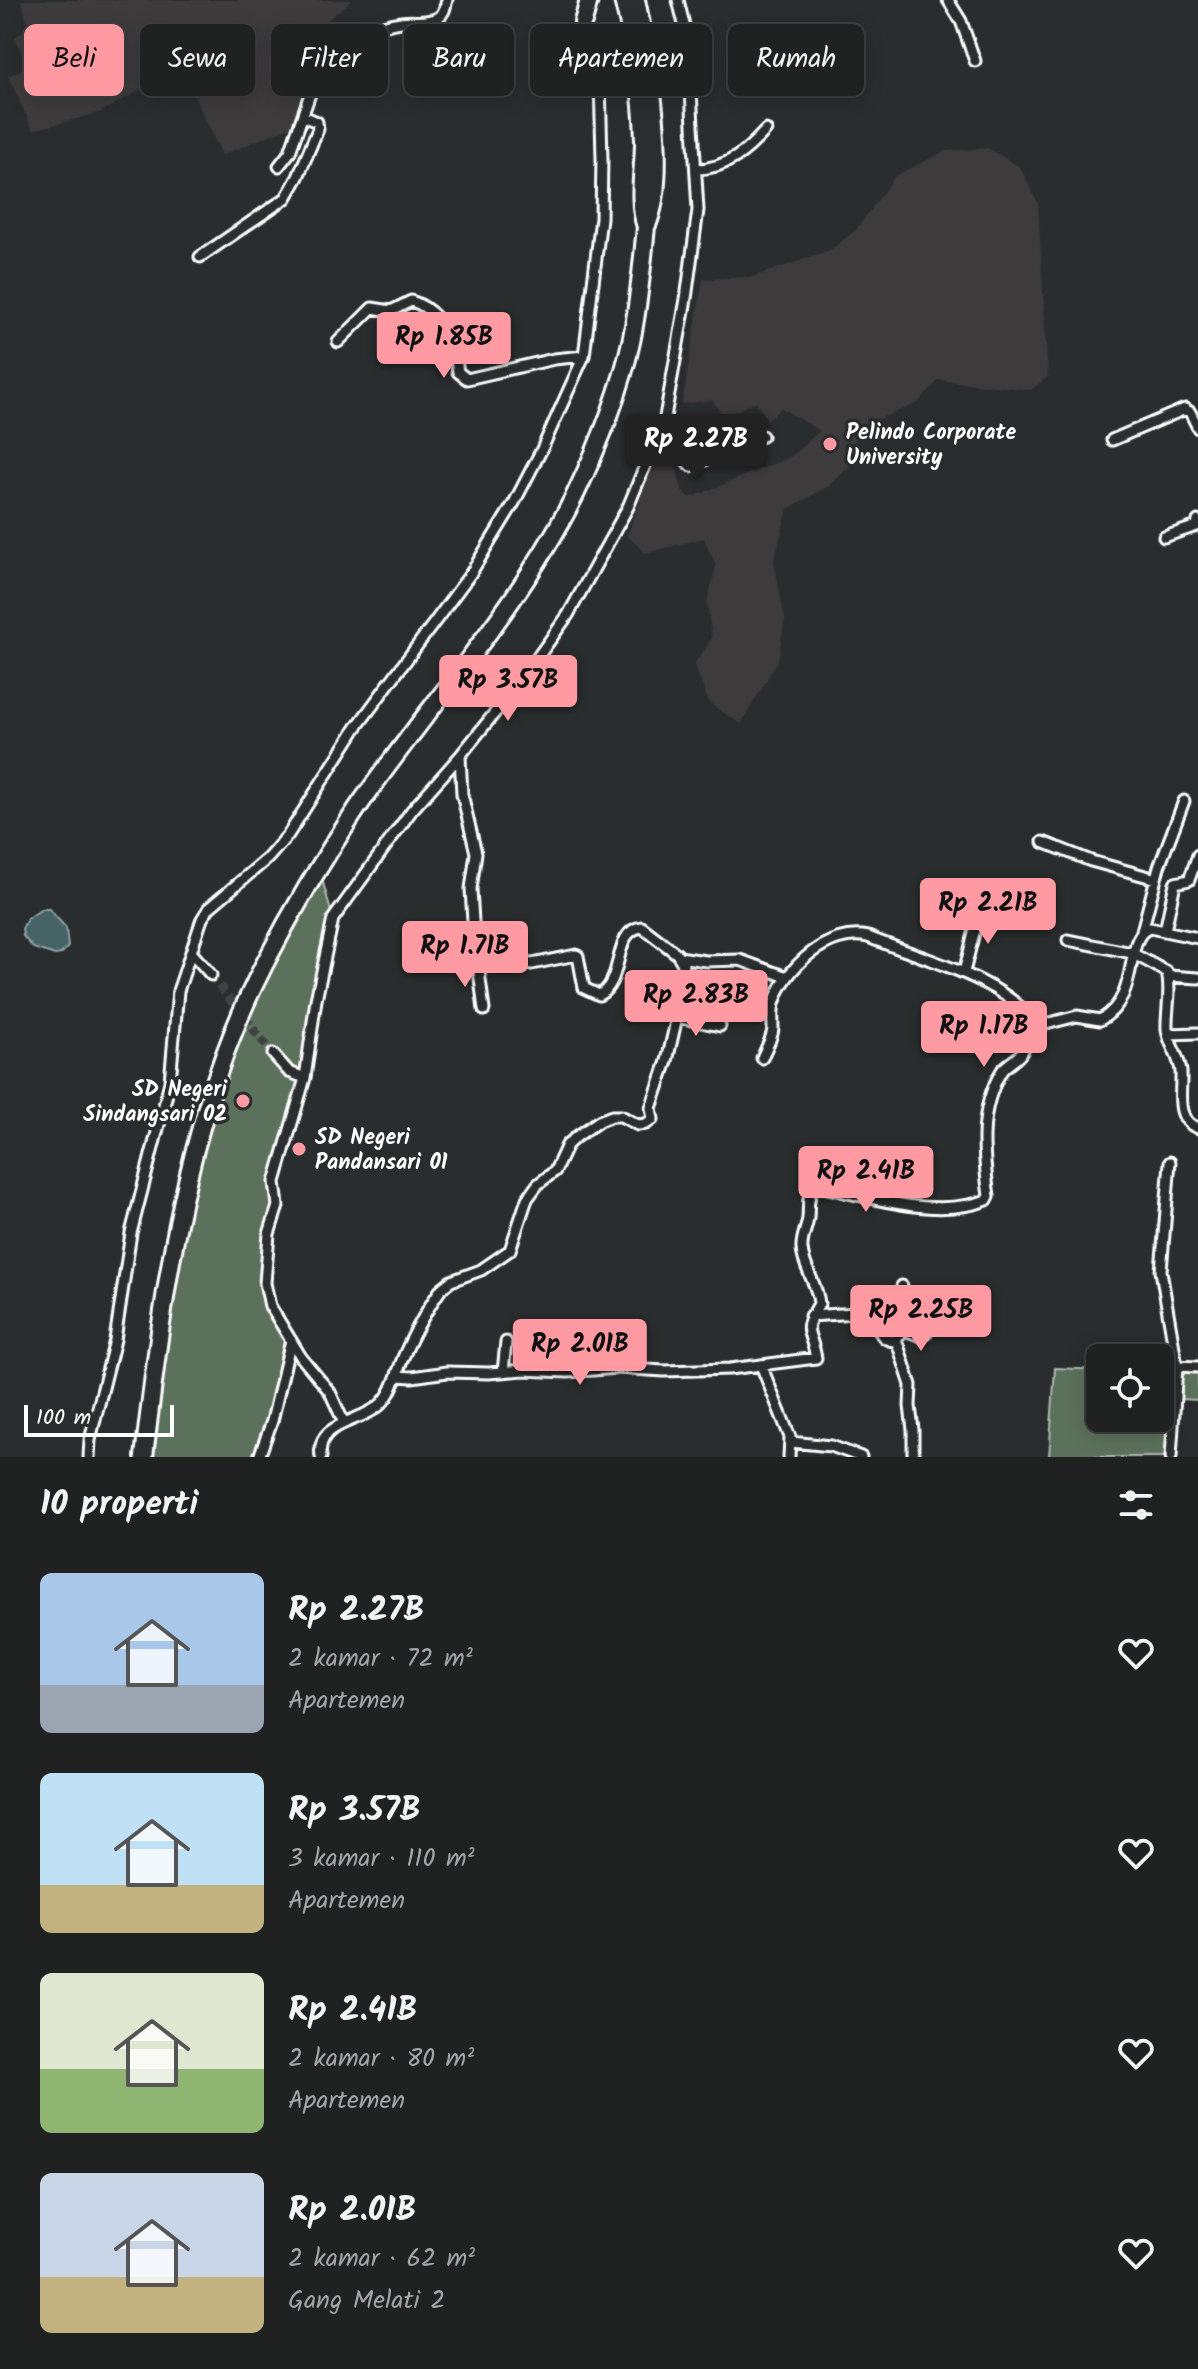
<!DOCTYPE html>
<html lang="id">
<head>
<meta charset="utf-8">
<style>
	:root { --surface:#202222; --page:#2d2f2f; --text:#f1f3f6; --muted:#a2a4a5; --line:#3d3f40; --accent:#ff9aa2 }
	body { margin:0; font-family:Kalam,sans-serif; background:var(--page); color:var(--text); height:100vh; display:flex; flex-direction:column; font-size:30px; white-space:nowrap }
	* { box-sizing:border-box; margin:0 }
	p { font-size:26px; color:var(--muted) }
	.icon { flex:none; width:44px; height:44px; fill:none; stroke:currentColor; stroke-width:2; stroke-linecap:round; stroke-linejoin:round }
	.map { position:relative; height:1457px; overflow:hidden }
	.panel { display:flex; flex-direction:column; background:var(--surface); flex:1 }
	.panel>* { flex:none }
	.top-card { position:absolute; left:24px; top:24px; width:1150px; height:72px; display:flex; gap:16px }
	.fabs { position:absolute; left:1086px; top:1344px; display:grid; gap:16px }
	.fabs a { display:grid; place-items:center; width:88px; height:88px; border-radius:12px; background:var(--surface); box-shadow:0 4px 20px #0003,0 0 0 2px var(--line); font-size:40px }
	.scale { position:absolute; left:24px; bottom:20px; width:150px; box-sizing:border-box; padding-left:8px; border:4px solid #fff; border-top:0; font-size:22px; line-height:28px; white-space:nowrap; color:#fff; -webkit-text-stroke:6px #2a2d2e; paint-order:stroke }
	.price { position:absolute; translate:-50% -68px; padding:0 18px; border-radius:8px; background:var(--accent); color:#111; font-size:26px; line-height:52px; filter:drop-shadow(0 2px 4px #0008) }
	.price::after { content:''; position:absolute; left:50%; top:48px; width:24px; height:18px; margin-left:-12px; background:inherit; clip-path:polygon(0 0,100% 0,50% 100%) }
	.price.on { background:#222; color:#fff }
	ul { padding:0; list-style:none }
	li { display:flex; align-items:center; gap:24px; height:200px; padding:0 40px }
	li span { display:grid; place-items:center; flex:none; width:224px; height:160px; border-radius:12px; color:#555 }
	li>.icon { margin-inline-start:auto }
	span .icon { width:96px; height:96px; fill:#fffc; stroke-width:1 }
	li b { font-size:34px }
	h2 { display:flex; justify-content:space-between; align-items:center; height:96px; padding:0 40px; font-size:34px }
	.chip { padding:0 28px; border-radius:12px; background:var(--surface); box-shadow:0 4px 20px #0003,0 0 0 2px var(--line); font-size:28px; line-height:72px }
	.chip.on { background:var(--accent); color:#111 }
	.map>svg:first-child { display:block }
	.built { fill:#3e3a3a }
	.green { fill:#5b715c; stroke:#adb8ae; stroke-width:2 }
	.water { fill:#456365; stroke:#8fa1a3; stroke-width:2 }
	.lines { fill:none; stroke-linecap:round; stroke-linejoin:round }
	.minor-tunnel { stroke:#3f4243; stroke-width:9; stroke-dasharray:9 4.5; stroke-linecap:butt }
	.minor-casing { stroke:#fff; stroke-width:15 }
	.motorway-casing { stroke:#fff; stroke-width:22 }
	.minor { stroke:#2a2d2e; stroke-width:9 }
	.motorway { stroke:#2a2d2e; stroke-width:16 }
	.poi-dot { fill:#ff9aa2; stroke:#2a2d2e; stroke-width:3 }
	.labels { text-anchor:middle; stroke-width:7; stroke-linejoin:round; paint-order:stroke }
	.poi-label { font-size:22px; font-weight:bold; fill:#fff; stroke:#2a2d2e; text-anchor:start }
</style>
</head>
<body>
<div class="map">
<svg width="1198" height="1457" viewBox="0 0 1198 1457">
	<rect width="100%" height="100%" fill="#2a2d2e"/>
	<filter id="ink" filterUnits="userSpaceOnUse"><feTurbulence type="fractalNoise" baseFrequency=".0125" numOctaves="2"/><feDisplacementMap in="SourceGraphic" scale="16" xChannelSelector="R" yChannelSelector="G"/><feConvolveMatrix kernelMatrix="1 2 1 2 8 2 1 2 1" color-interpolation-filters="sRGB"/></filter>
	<g filter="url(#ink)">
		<path class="built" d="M 21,0 L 352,0 L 307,37 L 309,73 L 293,126 L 222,155 L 181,68 L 99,113 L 33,130 L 8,76 L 27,67 L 15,37 L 29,27 Z
			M 987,148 L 1020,167 L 1038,203 L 1048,377 L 1031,390 L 939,380 L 918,403 L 857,428 L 852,464 L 829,486 L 788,509 L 774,561 L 785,619 L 778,660 L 741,724 L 709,703 L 694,665 L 712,638 L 707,603 L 716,566 L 704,538 L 646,553 L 627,536 L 667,426 L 682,490 L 690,498 L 790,457 L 820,431 L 781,408 L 767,420 L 756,401 L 724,418 L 713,400 L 682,404 L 703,279 L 752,277 L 829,251 L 856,230 L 895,176 L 945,151 Z"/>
		<path class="green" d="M 319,868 L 333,919 L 305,1078 L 275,1183 L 278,1206 L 265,1283 L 270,1306 L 291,1340 L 259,1457 L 144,1457 L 160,1318 L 216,1082 Z
			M 1055,1368 L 1100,1370 L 1100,1418 L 1160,1418 L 1160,1373 L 1172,1373 L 1167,1457 L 1049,1457 Z
			M 1198,1370 L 1198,1400 L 1180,1399 L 1182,1378 L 1186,1371 Z"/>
		<path class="water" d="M 42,909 L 49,909 L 66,928 L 68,947 L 61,954 L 55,955 L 33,948 L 23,936 L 22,929 L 27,919 Z"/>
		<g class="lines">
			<path class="minor-tunnel" d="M 211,975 L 273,1054"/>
			<defs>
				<path id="minor" d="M 948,0 L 961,21 L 975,61
					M 279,166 L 290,152 L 321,62 C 334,42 378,25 401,22 C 412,20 430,24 439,17 C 445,13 445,6 447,0
					M 697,169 C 728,168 746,152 766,130
					M 200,257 L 286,198 L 298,177 L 318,129 L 317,122 L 303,116
					M 338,342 L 372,308 L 391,311 L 411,301 C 429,306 450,328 454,346 C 457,355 456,363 458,372 L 467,379 L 554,359 L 584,356
					M 665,417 C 673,431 681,458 691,466 L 762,436
					M 1112,440 L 1185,409 L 1190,412 L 1198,428
					M 1164,537 L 1197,526 L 1198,521
					M 1043,842 L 1091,861 L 1156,879
					M 1142,931 L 1159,867 L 1184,801
					M 1165,931 L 1175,883 L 1189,880 L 1198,855
					M 1068,940 L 1132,953 L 1167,972 C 1172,991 1166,1011 1167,1030 C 1169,1045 1180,1057 1181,1072 C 1182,1092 1174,1120 1198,1128
					M 191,952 L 211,975
					M 679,957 L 706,961 L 740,960 L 787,977
					M 478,963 L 484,1010
					M 964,972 L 980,910
					M 1169,976 L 1198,978
					M 677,1017 L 720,1026
					M 1168,1034 L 1198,1033
					M 273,1054 L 289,1072 L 305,1078
					M 762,1058 C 766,1048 772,1039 773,1029 C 773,1020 772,1012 774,1004 C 784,968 829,928 868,937 C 922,959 1002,977 1038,1026
					M 1170,1162 L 1161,1271 L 1177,1366 L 1171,1457
					M 810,1316 L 871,1312 C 880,1322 876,1340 894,1341 L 906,1327 L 902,1286
					M 905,1330 L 921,1336 L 928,1331
					M 896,1339 L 911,1385 L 910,1406 L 913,1430 L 913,1457
					M 761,1365 L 790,1437 L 789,1457
					M 1177,1366 L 1198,1367
					M 503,1372 L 506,1342
					M 397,1376 L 412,1377 L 447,1372 L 489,1373 L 523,1370 L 568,1372 L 617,1368 L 664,1371 L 730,1369 L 816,1358 C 811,1328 800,1334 819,1304 C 818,1284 803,1268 802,1249 C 801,1238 807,1228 808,1218 C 809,1207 807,1195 814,1187 L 823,1187 C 872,1198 937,1219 987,1200 L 989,1196 C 983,1154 978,1111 1001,1072 C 1006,1063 1019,1060 1023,1050 C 1025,1045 1026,1037 1027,1032 L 1038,1026 L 1077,1016 L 1100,1020 C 1143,997 1122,936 1150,928 L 1198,938
					M 344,1423 L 330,1392 L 301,1357 L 270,1306 L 265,1283 L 269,1234 L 278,1206 L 275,1182 L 305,1078 L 316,1000 L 333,919 L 412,810 L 460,756 L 522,679 L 568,615 L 628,507 L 665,417 L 686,299 L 698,210 L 688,41 L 678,0
					M 791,1442 L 831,1446 L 861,1457
					M 89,1457 L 90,1440 L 115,1340 L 131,1233 L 170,1082 L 178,991 L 202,919 L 209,908 L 268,858 L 288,835 L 356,728 L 471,573 L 514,503 L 542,449 L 584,356 L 601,218 L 602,159 L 600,80 L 583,21
					M 259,1457 L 272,1421 L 291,1340
					M 321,1457 C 315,1421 362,1423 381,1404 C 395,1390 397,1370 405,1353 C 413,1334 430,1304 442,1288 L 451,1281 L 481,1270 L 510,1250 L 527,1199 L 538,1184 L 555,1171 L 567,1145 L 576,1137 L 599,1121 L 612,1116 L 621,1116 L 638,1125 L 646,1124 L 653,1119 L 651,1108 L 667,1061 L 677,1017 L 683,964 L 677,954 L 642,927 C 612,930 625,982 599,995 L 584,988 L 578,956 L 576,955 L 532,964 L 516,962 L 488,964 L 478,963 L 475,954 L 471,889 L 476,853 L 462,794 L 460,756"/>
				<path id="motorway" d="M 623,0 C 635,46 643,93 644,141 C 644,169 637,200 646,227
					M 583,22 L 589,0
					M 144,1457 C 164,1289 185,1117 264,965 C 292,911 324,857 358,807 C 430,703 518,609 575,495 C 598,447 620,394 631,342 C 639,304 642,265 646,227 C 670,178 648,54 636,0"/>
			</defs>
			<use href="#minor" class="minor-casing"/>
			<use href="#motorway" class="motorway-casing"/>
			<use href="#minor" class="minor"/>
			<use href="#motorway" class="motorway"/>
		</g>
	</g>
	<g class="poi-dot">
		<circle cx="830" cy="444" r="8"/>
		<circle cx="243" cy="1101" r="8"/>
		<circle cx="299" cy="1149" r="8"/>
	</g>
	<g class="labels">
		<g class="poi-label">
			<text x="846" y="439">Pelindo Corporate<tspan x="846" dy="25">University</tspan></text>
			<text x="227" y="1096" text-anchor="end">SD Negeri<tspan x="227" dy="25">Sindangsari 02</tspan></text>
			<text x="315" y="1144">SD Negeri<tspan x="315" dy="25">Pandansari 01</tspan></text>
		</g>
	</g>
</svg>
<div class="fabs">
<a><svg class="icon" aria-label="locate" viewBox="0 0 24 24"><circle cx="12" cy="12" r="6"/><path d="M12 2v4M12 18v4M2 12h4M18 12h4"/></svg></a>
</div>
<div class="scale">100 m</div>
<b class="price" style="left:444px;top:380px">Rp 1.85B</b>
<b class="price on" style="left:696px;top:482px">Rp 2.27B</b>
<b class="price" style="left:508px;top:723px">Rp 3.57B</b>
<b class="price" style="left:988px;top:946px">Rp 2.21B</b>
<b class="price" style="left:465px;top:989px">Rp 1.71B</b>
<b class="price" style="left:696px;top:1038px">Rp 2.83B</b>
<b class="price" style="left:984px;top:1069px">Rp 1.17B</b>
<b class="price" style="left:866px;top:1214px">Rp 2.41B</b>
<b class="price" style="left:921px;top:1353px">Rp 2.25B</b>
<b class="price" style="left:580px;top:1387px">Rp 2.01B</b>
<div class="top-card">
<a class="chip on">Beli</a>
<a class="chip">Sewa</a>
<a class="chip">Filter</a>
<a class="chip">Baru</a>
<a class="chip">Apartemen</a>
<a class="chip">Rumah</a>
</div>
</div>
<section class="panel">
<h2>10 properti<svg class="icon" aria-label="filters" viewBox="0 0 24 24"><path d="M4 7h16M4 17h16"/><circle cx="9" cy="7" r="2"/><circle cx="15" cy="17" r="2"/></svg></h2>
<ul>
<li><span style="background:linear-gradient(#a9c7e8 70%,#9aa5b1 0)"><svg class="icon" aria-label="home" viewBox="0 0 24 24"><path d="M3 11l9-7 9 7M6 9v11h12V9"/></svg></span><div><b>Rp 2.27B</b><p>2 kamar · 72 m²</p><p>Apartemen</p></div><svg class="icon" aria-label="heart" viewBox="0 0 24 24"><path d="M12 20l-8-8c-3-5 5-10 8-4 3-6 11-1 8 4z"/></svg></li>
<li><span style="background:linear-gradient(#bfe0f5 70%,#c2b280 0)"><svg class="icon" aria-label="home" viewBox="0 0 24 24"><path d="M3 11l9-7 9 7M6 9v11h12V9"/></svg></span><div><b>Rp 3.57B</b><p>3 kamar · 110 m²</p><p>Apartemen</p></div><svg class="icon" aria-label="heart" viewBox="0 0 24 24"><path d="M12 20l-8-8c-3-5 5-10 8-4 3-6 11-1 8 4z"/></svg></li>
<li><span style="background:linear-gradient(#dfe7d0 60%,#8fb573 0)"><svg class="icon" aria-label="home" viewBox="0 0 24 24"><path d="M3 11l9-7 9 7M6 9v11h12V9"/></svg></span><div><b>Rp 2.41B</b><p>2 kamar · 80 m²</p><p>Apartemen</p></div><svg class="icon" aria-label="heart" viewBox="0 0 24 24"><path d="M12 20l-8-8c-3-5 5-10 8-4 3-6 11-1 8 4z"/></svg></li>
<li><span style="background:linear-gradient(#c9d6e8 65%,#c2b280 0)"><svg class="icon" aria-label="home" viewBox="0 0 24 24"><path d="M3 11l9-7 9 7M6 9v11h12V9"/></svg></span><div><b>Rp 2.01B</b><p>2 kamar · 62 m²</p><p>Gang Melati 2</p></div><svg class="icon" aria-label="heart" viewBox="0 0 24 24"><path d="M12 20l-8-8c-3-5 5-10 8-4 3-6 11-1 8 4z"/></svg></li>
</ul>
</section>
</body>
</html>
